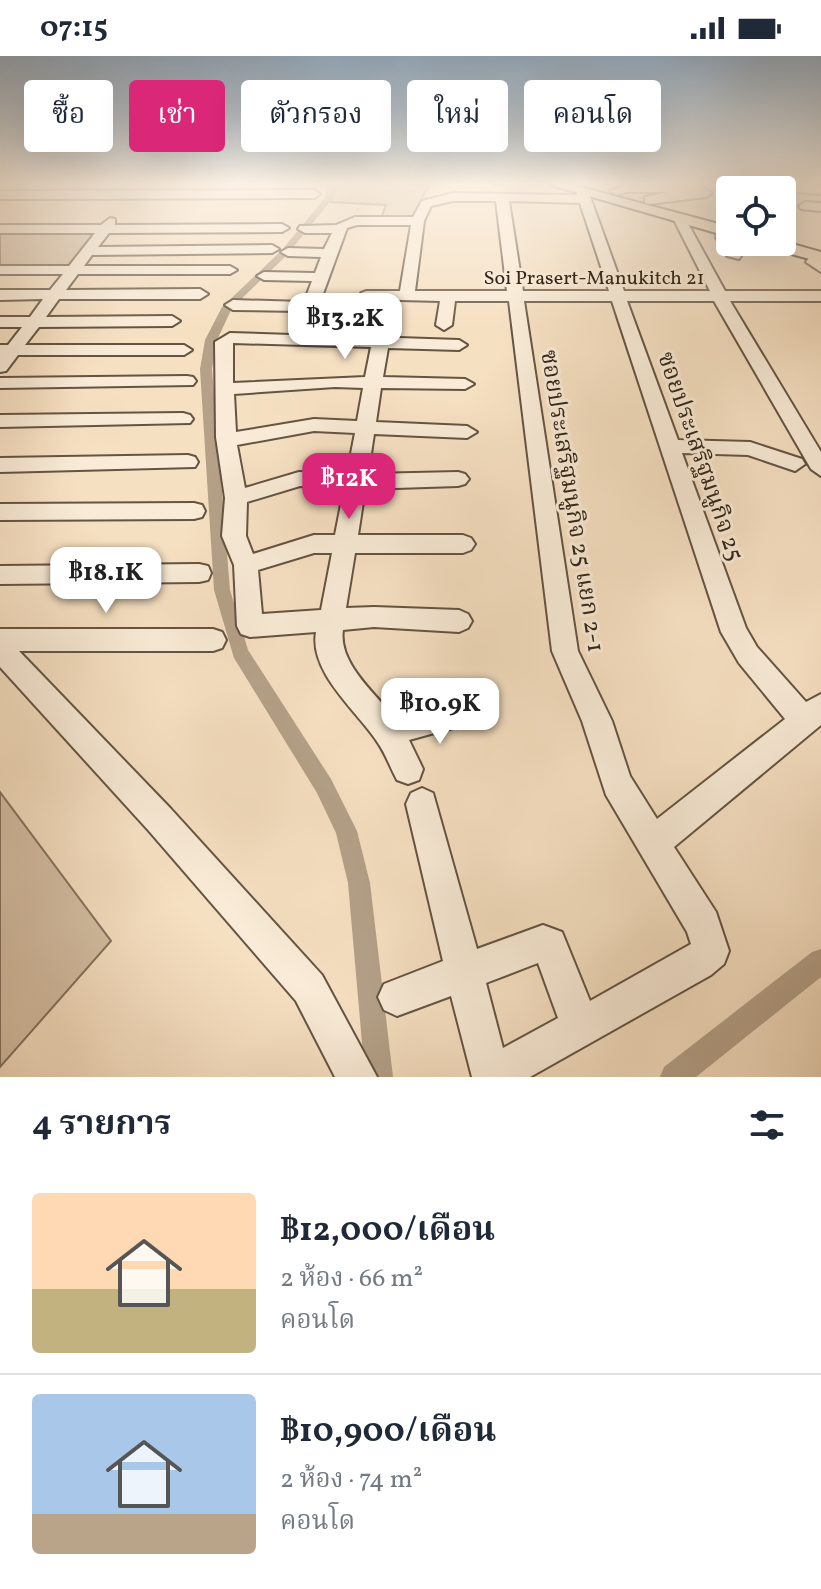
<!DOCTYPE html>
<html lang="th">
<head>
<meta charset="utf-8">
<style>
	:root { --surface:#fff; --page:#f6f6f7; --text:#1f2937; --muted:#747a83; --line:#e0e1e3; --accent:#db2777 }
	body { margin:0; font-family:Vollkorn,"Noto Serif Thai",serif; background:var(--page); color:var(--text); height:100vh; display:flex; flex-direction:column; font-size:30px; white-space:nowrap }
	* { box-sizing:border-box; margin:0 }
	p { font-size:26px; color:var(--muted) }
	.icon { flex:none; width:44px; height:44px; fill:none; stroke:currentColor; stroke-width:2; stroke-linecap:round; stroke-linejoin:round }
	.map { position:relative; height:1021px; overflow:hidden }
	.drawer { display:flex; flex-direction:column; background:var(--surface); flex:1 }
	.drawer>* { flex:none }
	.banner { position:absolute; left:24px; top:24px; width:774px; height:72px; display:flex; gap:16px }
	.fabs { position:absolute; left:716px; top:120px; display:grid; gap:16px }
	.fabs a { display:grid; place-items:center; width:80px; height:80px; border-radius:8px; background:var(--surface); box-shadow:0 8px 32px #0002; font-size:40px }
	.price { position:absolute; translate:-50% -68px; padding:0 18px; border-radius:16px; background:#fff; color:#222; font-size:26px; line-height:52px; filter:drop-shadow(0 2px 4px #0008) }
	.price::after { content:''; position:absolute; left:50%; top:48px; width:24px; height:18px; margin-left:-12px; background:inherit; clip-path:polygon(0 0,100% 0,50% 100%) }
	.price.selected { background:var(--accent); color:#fff }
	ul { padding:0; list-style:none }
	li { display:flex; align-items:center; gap:24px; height:200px; padding:0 32px }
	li+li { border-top:2px solid var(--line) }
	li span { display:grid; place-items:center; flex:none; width:224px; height:160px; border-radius:8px; color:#555 }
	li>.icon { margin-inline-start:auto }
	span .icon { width:96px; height:96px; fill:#fffc; stroke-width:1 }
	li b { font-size:34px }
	h2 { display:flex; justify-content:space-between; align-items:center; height:96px; padding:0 32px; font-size:34px }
	.pill { padding:0 28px; border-radius:8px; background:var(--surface); box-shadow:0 8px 32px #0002; font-size:28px; line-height:72px }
	.pill.selected { background:var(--accent); color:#fff }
	.status { display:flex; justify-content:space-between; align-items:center; height:56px; padding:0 40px; background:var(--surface); direction:ltr }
	.status svg { height:22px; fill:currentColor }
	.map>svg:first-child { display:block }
	.green { fill:#d5c0a5; stroke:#84735e; stroke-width:2 }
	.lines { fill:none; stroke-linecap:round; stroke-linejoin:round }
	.canal { fill:#b4a188; fill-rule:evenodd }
	.minor-casing { stroke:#645442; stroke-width:4 }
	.major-casing { stroke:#332618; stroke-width:4 }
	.minor { fill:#f9ebd7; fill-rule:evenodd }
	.major { fill:#f6e0c2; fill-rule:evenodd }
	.labels { text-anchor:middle; stroke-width:6; stroke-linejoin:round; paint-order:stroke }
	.far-street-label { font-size:20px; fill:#332618; stroke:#f9ebd7 }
	.street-label { font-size:24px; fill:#332618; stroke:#f9ebd7 }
</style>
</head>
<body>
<div class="status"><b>07:15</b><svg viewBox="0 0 49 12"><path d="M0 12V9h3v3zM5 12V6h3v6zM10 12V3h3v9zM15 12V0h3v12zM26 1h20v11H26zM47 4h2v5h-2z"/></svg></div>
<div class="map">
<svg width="821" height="1021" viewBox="0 0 821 1021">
	<rect width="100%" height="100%" fill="#f6e0c2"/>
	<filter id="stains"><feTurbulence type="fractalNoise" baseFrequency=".0025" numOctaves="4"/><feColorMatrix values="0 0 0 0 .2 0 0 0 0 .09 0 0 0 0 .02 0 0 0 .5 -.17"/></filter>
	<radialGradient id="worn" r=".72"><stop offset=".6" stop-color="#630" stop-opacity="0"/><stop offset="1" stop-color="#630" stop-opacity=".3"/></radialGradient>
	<path class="green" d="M 337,129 L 429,129 L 417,151 L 413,168 L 379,167 L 386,149 L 330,146 Z
		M 0,176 L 107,176 L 78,215 L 0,216 Z
		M 0,736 L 111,885 L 0,1011 Z"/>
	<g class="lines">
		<path class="canal" d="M 327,129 L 335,129 L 333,142 L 287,199 L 232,252 L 217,284 L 212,313 L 230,534 L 248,594 L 331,723 L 357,775 L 370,827 L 393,1021 L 365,1021 L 348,827 L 336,777 L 317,737 L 234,602 L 214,534 L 200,313 L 205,284 L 222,251 L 281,195 L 325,142 Z
			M 821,893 L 821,921 L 696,1021 L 660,1021 L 664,1011 L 812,896 Z"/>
		<defs>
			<path id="minor" d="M 626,129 L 699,129 L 712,137 L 706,141 L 649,148 L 645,147 L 645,141 L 668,136 L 627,136 L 616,139 L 610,135 Z
				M 738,129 L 748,134 L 735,134 Z
				M 781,129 L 821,130 L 821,138 L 776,134 Z
				M 582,131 L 588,135 L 624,235 L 710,235 L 673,162 L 679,158 L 685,162 L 725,235 L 821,235 L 821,245 L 730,245 L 821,396 L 821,420 L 811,413 L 714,245 L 627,245 L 678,384 L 750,386 L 802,403 L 805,408 L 795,415 L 748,399 L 682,397 L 746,572 L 757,591 L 806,646 L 821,638 L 821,669 L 674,791 L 716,856 L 729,895 L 724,908 L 711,919 L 530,1021 L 472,1021 L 451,940 L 397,960 L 384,954 L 378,941 L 384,928 L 443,905 L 406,748 L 411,737 L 422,732 L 433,737 L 477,893 L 543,869 L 562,876 L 590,945 L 691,888 L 687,876 L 606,739 L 582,665 L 552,595 L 509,245 L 455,245 L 452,269 L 444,274 L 436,269 L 440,245 L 361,243 L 361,237 L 366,235 L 400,235 L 411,169 L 357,169 L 347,172 L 308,279 L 459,284 L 467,289 L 459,294 L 388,292 L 383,321 L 465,323 L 474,328 L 465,333 L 381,332 L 376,366 L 467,370 L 477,376 L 467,382 L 374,378 L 368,418 L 458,416 L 465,418 L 469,423 L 465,428 L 458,430 L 365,433 L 358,479 L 463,479 L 471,482 L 475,488 L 471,494 L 463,497 L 355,497 L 346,552 L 374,551 L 459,554 L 468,558 L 472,565 L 468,572 L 459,576 L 374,571 L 343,574 C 338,607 375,637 394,661 L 479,640 L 489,644 L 493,653 L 489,662 L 409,684 L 423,713 L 419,724 L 408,728 L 397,724 C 390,711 385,696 376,684 C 356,654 309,616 316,576 L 250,581 L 241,578 L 237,570 L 234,509 L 222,480 L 225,442 L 216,381 L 215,286 L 230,277 L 292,279 L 301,255 L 233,254 L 225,249 L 233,244 L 304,246 L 312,225 L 264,224 L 257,220 L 264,216 L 315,217 L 321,201 L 288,200 L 281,196 L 288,192 L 324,193 L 332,177 L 305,177 L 298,173 L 300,170 L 336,169 L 355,161 L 413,161 L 422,145 L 453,137 L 577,139 L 576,135 ZM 453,145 L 496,145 L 507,235 L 415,235 L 424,165 L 431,150 ZM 509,145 L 580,147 L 609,235 L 523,235 ZM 524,245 L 612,245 L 721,576 L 739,607 L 785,663 L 657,763 L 630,720 L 612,665 L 578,595 ZM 233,287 L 371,291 L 365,321 L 233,327 ZM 335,331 L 363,332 L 357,365 L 314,363 L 236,376 L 234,338 ZM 314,375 L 355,377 L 347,418 L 299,416 L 245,432 L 237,389 ZM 300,430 L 344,433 L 335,479 L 314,479 L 253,498 L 246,480 L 247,446 ZM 314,497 L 332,497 L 321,554 L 262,558 L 258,514 ZM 538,907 L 558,962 L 503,992 L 486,927 Z
				M 0,135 L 314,134 L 320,138 L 314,142 L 0,143 Z
				M 805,146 L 821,147 L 821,155 L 801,153 L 799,150 Z
				M 110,162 L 115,163 L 115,169 L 282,168 L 289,172 L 282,176 L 109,177 L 98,191 L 272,189 L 279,193 L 272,197 L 92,199 L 84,210 L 230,210 L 237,214 L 230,218 L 78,218 L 66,234 L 200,233 L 208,238 L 200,243 L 59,243 L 46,261 L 172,260 L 180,265 L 172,270 L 39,271 L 25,289 L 184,289 L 192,294 L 184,299 L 18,299 L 6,315 L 0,316 L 0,289 L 8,289 L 22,271 L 0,271 L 0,261 L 30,261 L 43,243 L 0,244 L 0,234 L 50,234 L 63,218 L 0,218 L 0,210 L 69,210 L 95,177 L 0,177 L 0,169 L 101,169 Z
				M 718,171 L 730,174 L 730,186 L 741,200 L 739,203 L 727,200 L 716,182 Z
				M 817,196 L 821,197 L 821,216 L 806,206 L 812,197 Z
				M 187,320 L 193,321 L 196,325 L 193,329 L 0,332 L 0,322 Z
				M 183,357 L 190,359 L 193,363 L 190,367 L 0,371 L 0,359 Z
				M 188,399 L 195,401 L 198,406 L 195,411 L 0,416 L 0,402 Z
				M 194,447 L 202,449 L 205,455 L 202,461 L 194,463 L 0,464 L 0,448 Z
				M 199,508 L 208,510 L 211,517 L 208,524 L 199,526 L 0,528 L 0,510 Z
				M 0,573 L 213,573 L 222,576 L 226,584 L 222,592 L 213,595 L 19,595 L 171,753 L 322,919 L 377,1021 L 335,1021 L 296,945 L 149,775 L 0,611 Z"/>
			<path id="major" d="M 551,129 L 573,129 L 730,171 L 730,181 Z
				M 782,185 L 821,196 L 821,206 L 761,190 L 759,186 Z"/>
		</defs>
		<use href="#minor" class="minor-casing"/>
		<use href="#major" class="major-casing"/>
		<use href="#minor" class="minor"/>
		<use href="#major" class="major"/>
	</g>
	<linearGradient id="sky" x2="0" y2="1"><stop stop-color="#93acc2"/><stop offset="0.47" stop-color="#fbf1e4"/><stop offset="1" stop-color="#fbf1e4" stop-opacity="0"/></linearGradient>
	<rect width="821" height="272" fill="url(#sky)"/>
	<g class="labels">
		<g class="far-street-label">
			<text x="594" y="228">Soi Prasert-Manukitch 21</text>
		</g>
		<g class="street-label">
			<text transform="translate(701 400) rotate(71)" y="8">ซอยประเสริฐมนูกิจ 25</text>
			<text transform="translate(573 445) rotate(81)" y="8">ซอยประเสริฐมนูกิจ 25 แยก 2-1</text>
		</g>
	</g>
	<rect width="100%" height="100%" filter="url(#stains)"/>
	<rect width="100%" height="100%" fill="url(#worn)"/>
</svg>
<div class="fabs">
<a><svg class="icon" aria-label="locate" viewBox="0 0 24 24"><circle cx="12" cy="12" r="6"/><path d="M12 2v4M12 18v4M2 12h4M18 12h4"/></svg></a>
</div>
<b class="price" style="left:345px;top:305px">฿13.2K</b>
<b class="price selected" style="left:349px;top:465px">฿12K</b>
<b class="price" style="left:106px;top:559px">฿18.1K</b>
<b class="price" style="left:440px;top:690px">฿10.9K</b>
<div class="banner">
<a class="pill">ซื้อ</a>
<a class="pill selected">เช่า</a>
<a class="pill">ตัวกรอง</a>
<a class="pill">ใหม่</a>
<a class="pill">คอนโด</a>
</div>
</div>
<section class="drawer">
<h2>4 รายการ<svg class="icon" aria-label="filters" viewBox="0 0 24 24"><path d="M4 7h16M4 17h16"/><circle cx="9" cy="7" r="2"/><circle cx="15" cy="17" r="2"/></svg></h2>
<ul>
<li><span style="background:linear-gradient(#ffd9b3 60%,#c2b280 0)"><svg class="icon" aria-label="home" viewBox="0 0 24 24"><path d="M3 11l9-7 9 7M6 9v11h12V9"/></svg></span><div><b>฿12,000/เดือน</b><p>2 ห้อง · 66 m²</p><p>คอนโด</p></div></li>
<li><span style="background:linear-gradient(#a9c7e8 75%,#b9a48a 0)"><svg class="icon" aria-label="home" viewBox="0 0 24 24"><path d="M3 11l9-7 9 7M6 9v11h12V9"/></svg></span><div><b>฿10,900/เดือน</b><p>2 ห้อง · 74 m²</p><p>คอนโด</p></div></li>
</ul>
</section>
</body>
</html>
